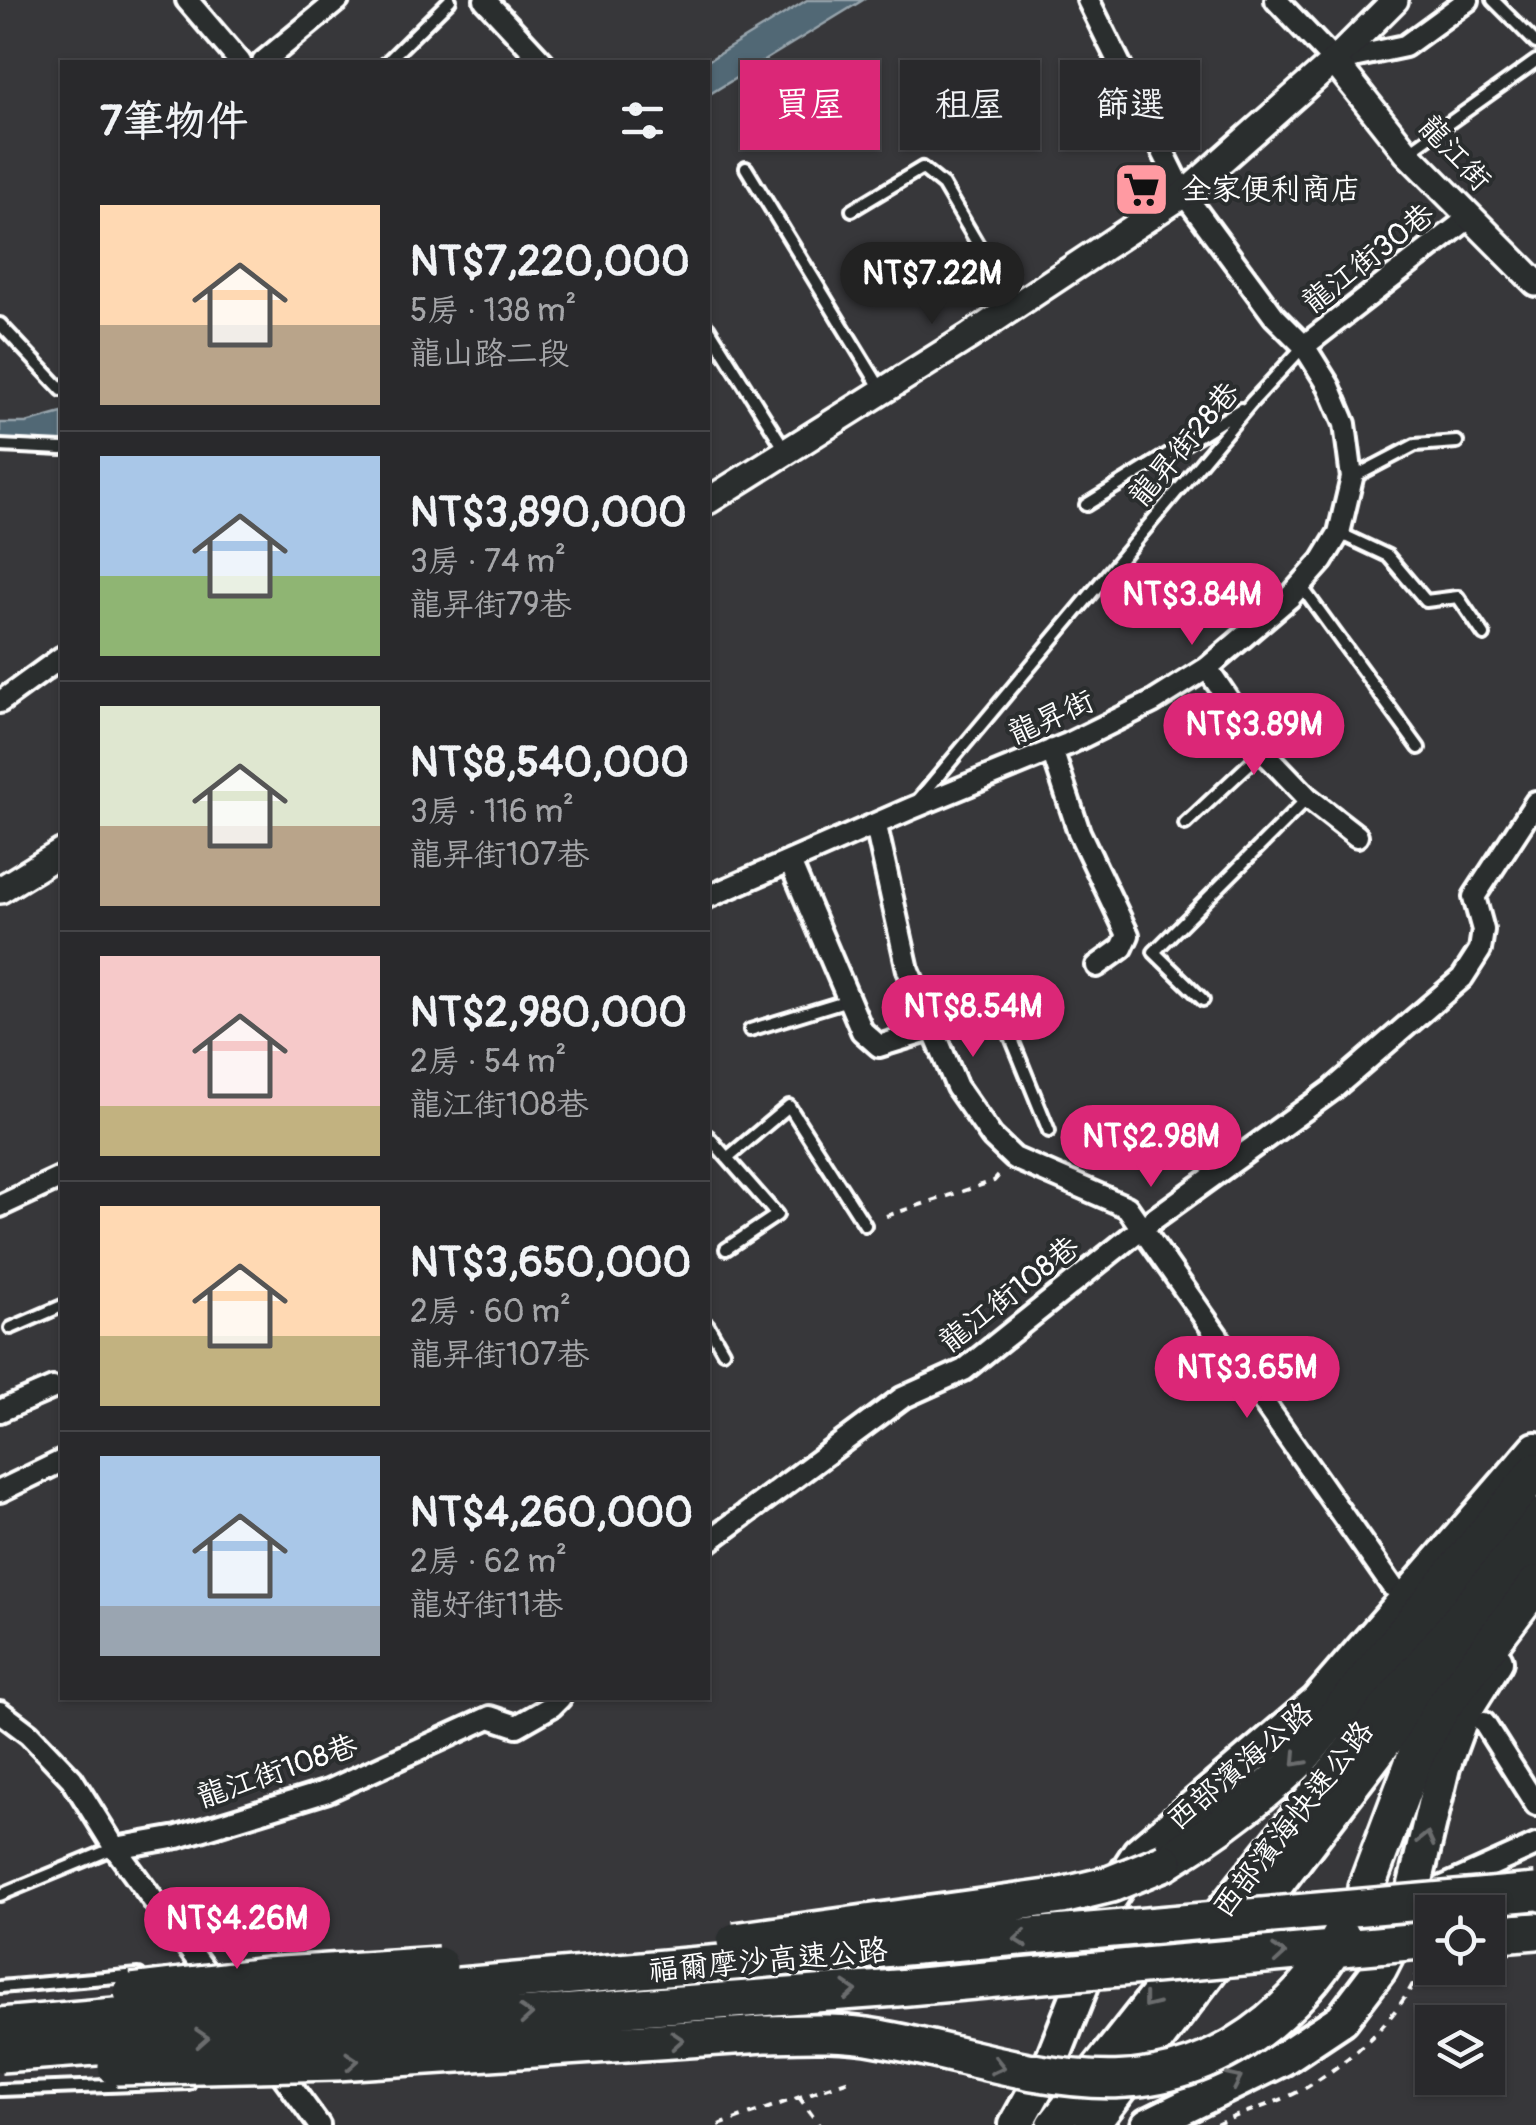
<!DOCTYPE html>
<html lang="zh-TW">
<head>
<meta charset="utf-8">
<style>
	:root { --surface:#29292c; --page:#313134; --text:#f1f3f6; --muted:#a5a6a9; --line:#454548; --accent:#db2777 }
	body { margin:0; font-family:Pangolin,"LXGW WenKai TC",sans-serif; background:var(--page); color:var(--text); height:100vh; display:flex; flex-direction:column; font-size:38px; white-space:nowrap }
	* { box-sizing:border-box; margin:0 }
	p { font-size:32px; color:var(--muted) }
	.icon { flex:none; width:55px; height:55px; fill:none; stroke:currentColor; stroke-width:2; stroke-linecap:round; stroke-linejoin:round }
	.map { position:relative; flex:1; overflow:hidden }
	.details { position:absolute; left:60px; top:60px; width:650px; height:1640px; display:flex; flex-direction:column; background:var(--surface); border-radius:0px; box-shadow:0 2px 8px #0004,0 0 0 2px var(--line) }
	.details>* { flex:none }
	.hud { position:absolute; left:740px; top:60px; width:645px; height:90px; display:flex; gap:20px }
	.fabs { position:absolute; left:1415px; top:1895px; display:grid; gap:20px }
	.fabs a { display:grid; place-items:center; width:90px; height:90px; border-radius:0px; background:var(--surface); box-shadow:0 2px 8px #0004,0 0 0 2px var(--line); font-size:50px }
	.price { position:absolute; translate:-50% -85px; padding:0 22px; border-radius:35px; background:var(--accent); color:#fff; font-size:32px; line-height:65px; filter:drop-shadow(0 2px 5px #0008) }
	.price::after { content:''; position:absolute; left:50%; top:60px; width:30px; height:22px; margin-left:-15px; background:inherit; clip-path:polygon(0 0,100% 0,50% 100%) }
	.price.selected { background:#222; color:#fff }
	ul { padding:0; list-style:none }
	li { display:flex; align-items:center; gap:30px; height:250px; padding:0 40px }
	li+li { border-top:2px solid var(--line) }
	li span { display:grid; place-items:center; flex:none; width:280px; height:200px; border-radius:0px; color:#555 }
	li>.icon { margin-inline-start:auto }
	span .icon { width:120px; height:120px; fill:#fffc; stroke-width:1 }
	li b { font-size:42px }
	h2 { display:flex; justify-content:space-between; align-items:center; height:120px; padding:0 40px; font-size:42px }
	.pill { padding:0 35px; border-radius:0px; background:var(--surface); box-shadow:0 2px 8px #0004,0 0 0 2px var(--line); font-size:35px; line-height:90px }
	.pill.selected { background:var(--accent); color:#fff }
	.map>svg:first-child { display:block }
	.water { fill:#516775; stroke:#97a4ac; stroke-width:2.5 }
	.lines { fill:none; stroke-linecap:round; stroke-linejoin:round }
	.service-casing { stroke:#fff; stroke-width:18 }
	.minor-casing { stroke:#fff; stroke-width:28 }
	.tertiary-casing { stroke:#fff; stroke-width:32 }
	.primary-casing { stroke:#fff; stroke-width:40 }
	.trunk-casing { stroke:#fff; stroke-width:40 }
	.motorway-casing { stroke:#fff; stroke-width:42 }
	.path { stroke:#fff; stroke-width:4; stroke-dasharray:8 8; stroke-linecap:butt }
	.service { stroke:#2a2d2e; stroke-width:10 }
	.minor { stroke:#2a2d2e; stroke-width:20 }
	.tertiary { stroke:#2a2d2e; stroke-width:25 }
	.primary { stroke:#2a2d2e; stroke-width:32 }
	.trunk { stroke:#2a2d2e; stroke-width:32 }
	.motorway { stroke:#2a2d2e; stroke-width:35 }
	.motorway-bridge-casing { stroke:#fff; stroke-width:42; stroke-linecap:butt }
	.motorway-bridge { stroke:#2a2d2e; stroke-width:35 }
	.oneway { stroke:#6a6c6d }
	.labels { text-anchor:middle; stroke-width:8; stroke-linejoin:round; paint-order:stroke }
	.street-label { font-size:30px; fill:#fff; stroke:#2a2d2e }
	.poi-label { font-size:30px; fill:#fff; stroke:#2a2d2e; text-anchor:start }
</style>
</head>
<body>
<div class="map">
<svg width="1536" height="2125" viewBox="0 0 1536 2125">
	<rect width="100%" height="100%" fill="#37373a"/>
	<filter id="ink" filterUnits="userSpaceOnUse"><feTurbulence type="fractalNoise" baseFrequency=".01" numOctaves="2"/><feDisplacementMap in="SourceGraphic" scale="20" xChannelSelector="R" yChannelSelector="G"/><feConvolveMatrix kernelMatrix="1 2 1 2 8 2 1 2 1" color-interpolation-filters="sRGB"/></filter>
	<g filter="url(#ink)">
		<path class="water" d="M 807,0 L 863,0 L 708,95 L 706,62 Z
			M 62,413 L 62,445 L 0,453 L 0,423 L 26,423 Z"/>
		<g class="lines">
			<defs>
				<path id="service" d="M 1493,0 L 1536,43
					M 387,62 L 450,0
					M 1407,153 L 1536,61
					M 746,168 L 881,389
					M 852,210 L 922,168 L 943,185 L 1014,306
					M 0,324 L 62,390
					M 708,327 L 786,451
					M 0,446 L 62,449
					M 1352,478 L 1415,445 L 1457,442
					M 1086,505 L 1241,409
					M 1339,533 L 1388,556 L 1426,601 L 1458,597 L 1484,635
					M 1301,586 L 1419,748
					M 919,799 L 1251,403 L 1304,346
					M 1185,824 L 1263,751
					M 1203,1000 L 1154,952 L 1308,798
					M 750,1030 L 848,1000
					M 932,1030 L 984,1016 L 1004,1020 L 1049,1131
					M 708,1136 L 777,1215 L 726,1249
					M 727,1158 L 789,1106 L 865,1225
					M 708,1325 L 723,1351
					M 11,1328 L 62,1306
					M 0,1895 L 114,1848
					M 0,1987 L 139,1975
					M 0,2090 L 189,2083"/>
				<path id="minor" d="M 187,0 L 240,62
					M 485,0 L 543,62
					M 1276,0 L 1334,61 L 1405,46 L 1468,0
					M 263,62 L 338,0
					M 1304,346 L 1470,217
					M 1207,668 L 1263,751 L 1308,798 L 1357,836
					M 0,702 L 62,657
					M 1052,750 L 1079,832 L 1128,935 L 1122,948 L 1097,966
					M 876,826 L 908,970 L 957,1087 L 992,1137 L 1014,1158 L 1127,1207 L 1392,1586
					M 790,862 L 862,1031 L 879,1046 L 931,1030
					M 708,897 L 912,808 L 1068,744 L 1153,702 L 1207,668 L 1289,598 L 1322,561 L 1339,533 L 1352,478 L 1345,424 L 1329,386 L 1304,346 L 1274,316 L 1184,194 L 1088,0
					M 0,1206 L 62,1177
					M 0,1411 L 53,1388
					M 0,1491 L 62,1461
					M 708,1542 L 902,1398 L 964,1370 L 1143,1227 L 1332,1090 L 1462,978 L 1480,950 L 1483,930 L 1474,897 L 1536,802
					M 0,1712 L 29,1734 L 72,1779 L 115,1848 L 217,1987
					M 1484,1723 L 1536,1805
					M 115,1848 L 178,1837 L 328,1791 L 490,1717 L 517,1726 L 552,1706 L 560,1698
					M 1436,1890 L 1536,1845
					M 270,2058 L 319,2125"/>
				<path id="tertiary" d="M 1334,61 L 1407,153 L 1536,283
					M 708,501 L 970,336 L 1184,194 L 1334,61 L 1395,0
					M 0,890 L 62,852"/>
				<path id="primary" d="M 1016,2125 L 1052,2060 L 1083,1982 L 1104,1907 L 1139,1853 L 1317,1702 L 1536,1449
					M 1148,2125 L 1282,2059 L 1342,2019 L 1380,1969 L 1408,1914 L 1443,1767 L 1462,1715 L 1496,1661"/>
				<path id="trunk" d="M 1054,2125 L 1536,1515
					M 1092,2125 L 1482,1616 L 1536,1551"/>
				<path id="motorway" d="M 1165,1862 C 1215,1831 1259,1799 1301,1758 L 1536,1471
					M 1366,1888 L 1416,1755 L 1442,1708 L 1536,1584
					M 1488,1935 L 1536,1931"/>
			</defs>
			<use href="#service" class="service-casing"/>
			<use href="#minor" class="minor-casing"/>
			<use href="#tertiary" class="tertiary-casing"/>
			<use href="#primary" class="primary-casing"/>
			<use href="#trunk" class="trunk-casing"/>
			<use href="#motorway" class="motorway-casing"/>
			<path class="path" d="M 886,1216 L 994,1181 L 1001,1173
				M 799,2097 L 819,2125
				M 719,2125 L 852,2079
				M 1216,2125 C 1246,2110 1282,2103 1310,2085 C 1349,2062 1408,2010 1420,1966"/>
			<use href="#service" class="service"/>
			<use href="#minor" class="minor"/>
			<use href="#tertiary" class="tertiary"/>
			<use href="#primary" class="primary"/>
			<use href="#trunk" class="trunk"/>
			<use href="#motorway" class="motorway"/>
			<defs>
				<path id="motorway-bridge" d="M 735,1941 L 1062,1896 L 1111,1884 L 1165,1862
					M 132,1992 L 266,1976 L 439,1965
					M 0,2026 L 1536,1892
					M 0,2054 L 897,1988 L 1432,1940
					M 116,2067 L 337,2062 L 765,2034 C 803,2033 841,2031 879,2038 C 1019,2064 1142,2125 1269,2022 C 1297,1998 1324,1969 1341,1935"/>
			</defs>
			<use href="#motorway-bridge" class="motorway-bridge-casing"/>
			<use href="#motorway-bridge" class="motorway-bridge"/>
		</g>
		<defs><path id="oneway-chevron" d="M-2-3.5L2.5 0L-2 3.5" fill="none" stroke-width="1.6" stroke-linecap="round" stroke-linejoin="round" transform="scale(2.5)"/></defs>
		<g class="oneway">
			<use href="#oneway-chevron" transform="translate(1298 1760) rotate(133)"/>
			<use href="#oneway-chevron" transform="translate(1426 1839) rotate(-77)"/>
			<use href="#oneway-chevron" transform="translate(1021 1939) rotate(175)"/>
			<use href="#oneway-chevron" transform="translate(1279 1954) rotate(-5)"/>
			<use href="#oneway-chevron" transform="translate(850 1991) rotate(-4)"/>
			<use href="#oneway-chevron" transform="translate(1149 2002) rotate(128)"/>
			<use href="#oneway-chevron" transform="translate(526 2015) rotate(-4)"/>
			<use href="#oneway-chevron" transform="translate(202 2038) rotate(-4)"/>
			<use href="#oneway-chevron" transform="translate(677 2040) rotate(-4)"/>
			<use href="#oneway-chevron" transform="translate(352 2061) rotate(-4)"/>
			<use href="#oneway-chevron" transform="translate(998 2066) rotate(13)"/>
			<use href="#oneway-chevron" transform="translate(1235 2080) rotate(-25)"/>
		</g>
	</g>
	<defs>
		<symbol id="supermarket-square" viewBox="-11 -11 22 22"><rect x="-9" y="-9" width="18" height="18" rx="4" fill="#ff9aa2" stroke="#2a2d2e"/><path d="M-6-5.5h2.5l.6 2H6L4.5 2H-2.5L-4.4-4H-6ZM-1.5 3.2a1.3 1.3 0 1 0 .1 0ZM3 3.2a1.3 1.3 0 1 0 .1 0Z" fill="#111"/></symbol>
	</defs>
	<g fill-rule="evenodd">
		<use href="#supermarket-square" x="1110" y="158" width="63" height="63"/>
	</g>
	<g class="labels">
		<g class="street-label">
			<text transform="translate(1455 153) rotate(47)" y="10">龍江街</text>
			<text transform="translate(1368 258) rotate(-38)" y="10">龍江街30巷</text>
			<text transform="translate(1184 444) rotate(-50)" y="10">龍昇街28巷</text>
			<text transform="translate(1051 717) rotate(-24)" y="10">龍昇街</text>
			<text transform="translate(1009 1294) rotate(-38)" y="10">龍江街108巷</text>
			<text transform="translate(1240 1766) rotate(-40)" y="10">西部濱海公路</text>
			<text transform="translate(277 1771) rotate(-19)" y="10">龍江街108巷</text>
			<text transform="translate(1293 1819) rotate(-52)" y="10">西部濱海快速公路</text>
			<text transform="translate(768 1960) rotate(-5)" y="10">福爾摩沙高速公路</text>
		</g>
		<g class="poi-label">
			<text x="1181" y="199">全家便利商店</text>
		</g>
	</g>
</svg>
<div class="fabs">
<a><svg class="icon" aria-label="locate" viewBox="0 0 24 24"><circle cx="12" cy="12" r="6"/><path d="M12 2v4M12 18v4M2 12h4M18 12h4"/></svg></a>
<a><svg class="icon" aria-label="layers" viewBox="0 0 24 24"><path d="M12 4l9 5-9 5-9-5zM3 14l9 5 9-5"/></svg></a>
</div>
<b class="price selected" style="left:932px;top:327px">NT$7.22M</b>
<b class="price" style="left:1192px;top:648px">NT$3.84M</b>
<b class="price" style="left:1254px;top:778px">NT$3.89M</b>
<b class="price" style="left:973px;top:1060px">NT$8.54M</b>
<b class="price" style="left:1151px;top:1190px">NT$2.98M</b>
<b class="price" style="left:1247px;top:1421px">NT$3.65M</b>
<b class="price" style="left:237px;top:1972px">NT$4.26M</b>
<div class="hud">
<a class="pill selected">買屋</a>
<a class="pill">租屋</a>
<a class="pill">篩選</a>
</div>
<section class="details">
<h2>7筆物件<svg class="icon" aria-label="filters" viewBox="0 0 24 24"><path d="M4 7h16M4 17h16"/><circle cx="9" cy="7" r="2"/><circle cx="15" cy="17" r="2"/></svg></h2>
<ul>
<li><span style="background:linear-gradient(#ffd9b3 60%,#b9a48a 0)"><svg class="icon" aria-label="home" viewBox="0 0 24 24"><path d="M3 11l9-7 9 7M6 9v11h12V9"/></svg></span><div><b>NT$7,220,000</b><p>5房 · 138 m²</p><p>龍山路二段</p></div></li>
<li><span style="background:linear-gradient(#a9c7e8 60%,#8fb573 0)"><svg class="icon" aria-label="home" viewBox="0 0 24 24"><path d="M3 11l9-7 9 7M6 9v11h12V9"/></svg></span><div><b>NT$3,890,000</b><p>3房 · 74 m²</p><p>龍昇街79巷</p></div></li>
<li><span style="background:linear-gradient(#dfe7d0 60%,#b9a48a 0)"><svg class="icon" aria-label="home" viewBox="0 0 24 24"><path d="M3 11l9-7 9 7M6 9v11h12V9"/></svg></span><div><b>NT$8,540,000</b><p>3房 · 116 m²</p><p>龍昇街107巷</p></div></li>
<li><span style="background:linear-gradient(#f6c9c9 75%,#c2b280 0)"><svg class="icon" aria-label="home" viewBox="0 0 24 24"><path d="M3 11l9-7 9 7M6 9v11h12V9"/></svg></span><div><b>NT$2,980,000</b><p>2房 · 54 m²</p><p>龍江街108巷</p></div></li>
<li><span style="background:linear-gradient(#ffd9b3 65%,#c2b280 0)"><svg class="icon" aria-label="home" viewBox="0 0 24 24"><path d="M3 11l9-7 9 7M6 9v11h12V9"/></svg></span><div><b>NT$3,650,000</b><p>2房 · 60 m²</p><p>龍昇街107巷</p></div></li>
<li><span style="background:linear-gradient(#a9c7e8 75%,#9aa5b1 0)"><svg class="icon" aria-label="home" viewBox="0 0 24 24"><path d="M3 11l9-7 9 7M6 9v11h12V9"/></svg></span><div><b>NT$4,260,000</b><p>2房 · 62 m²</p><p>龍好街11巷</p></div></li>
</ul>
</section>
</div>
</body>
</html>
